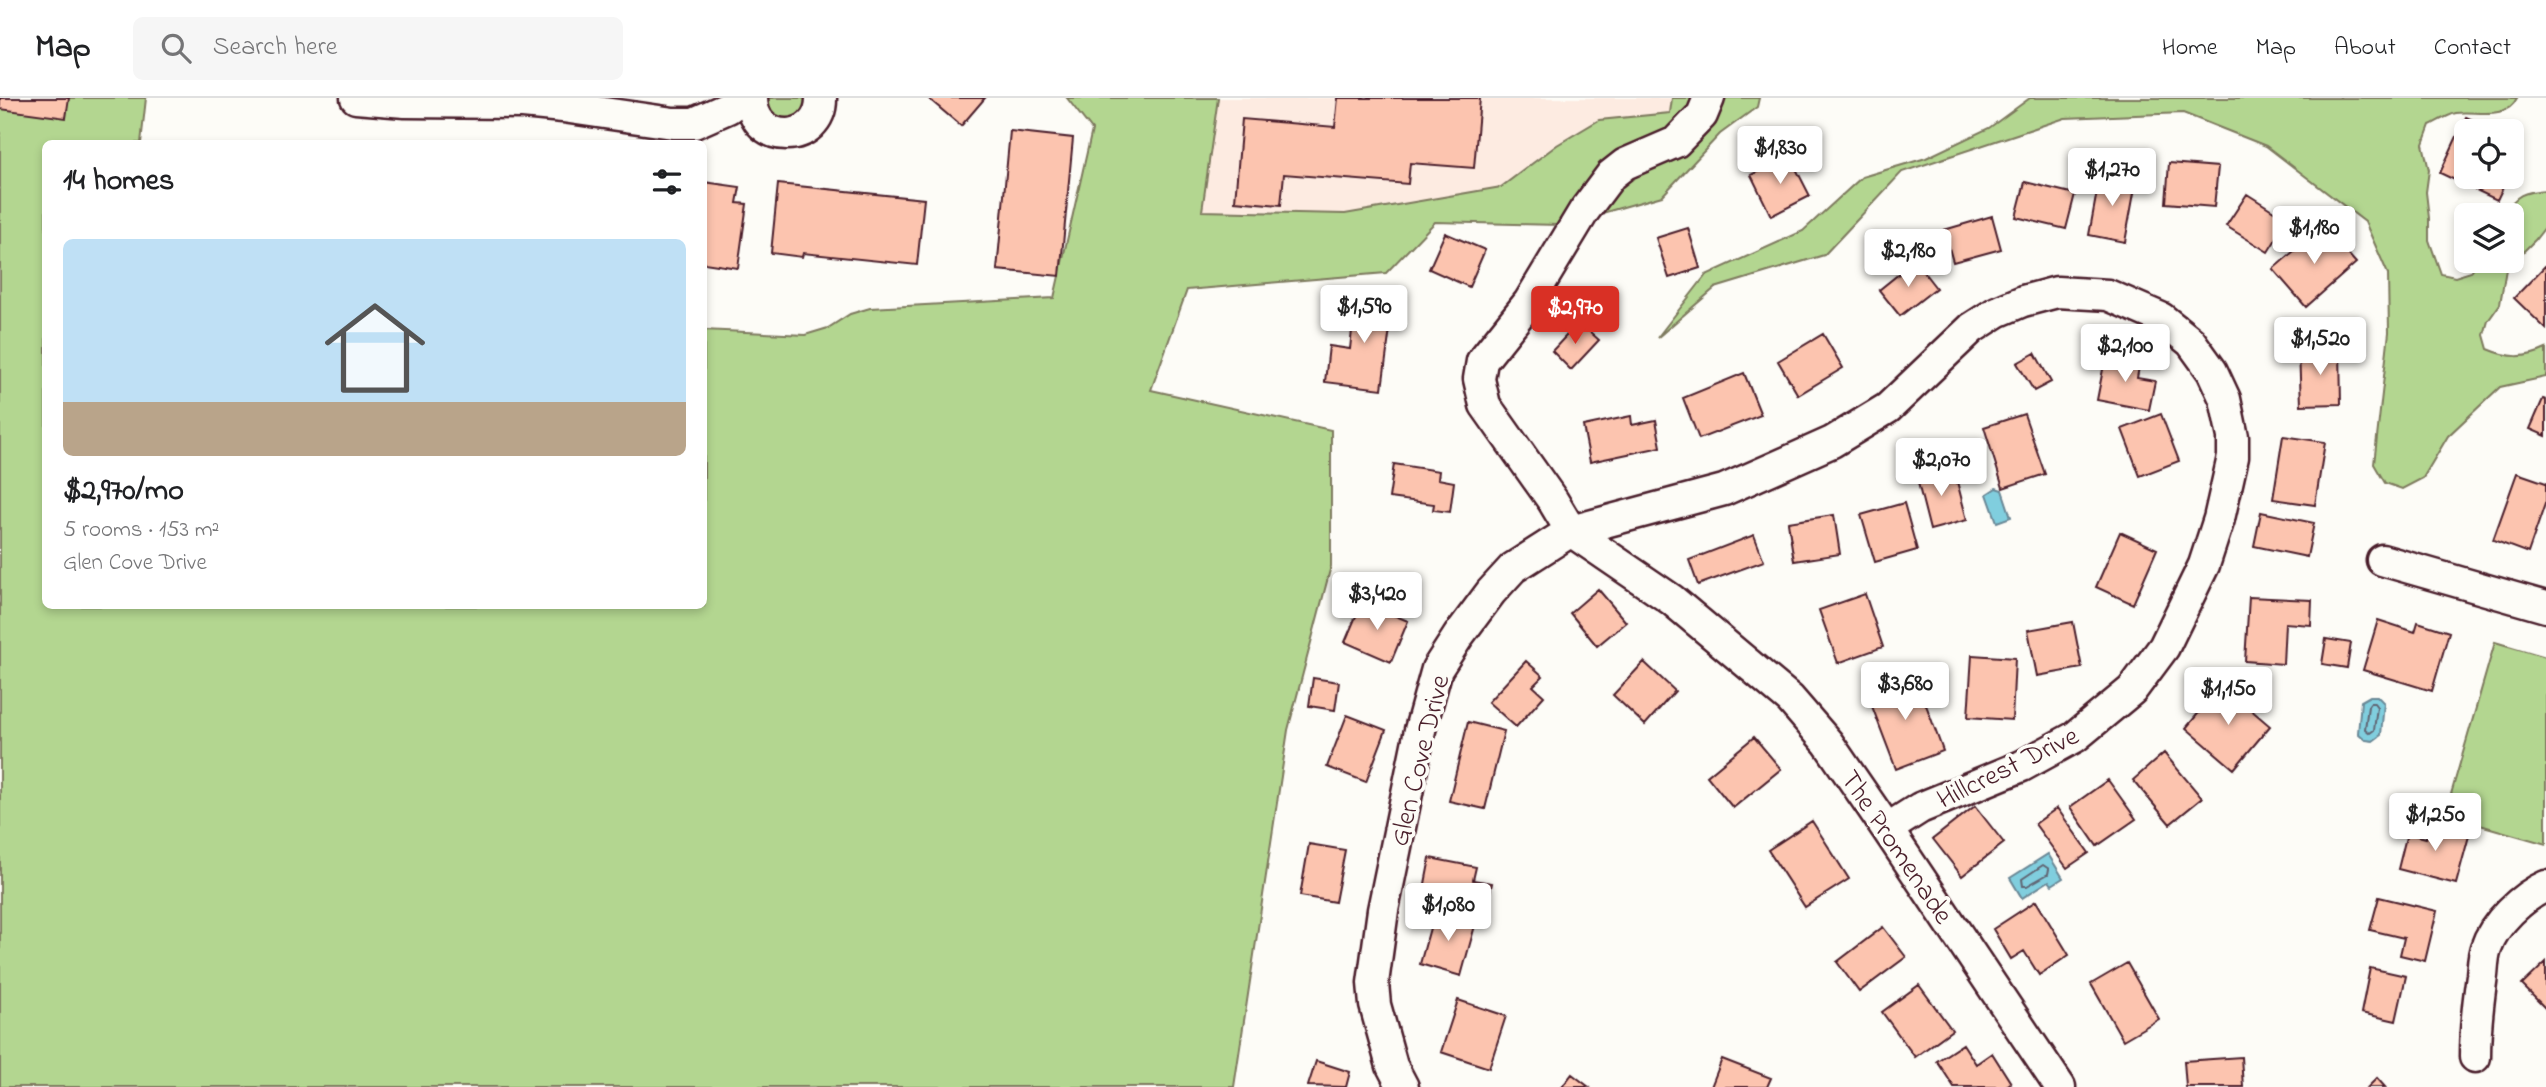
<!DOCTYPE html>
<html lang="en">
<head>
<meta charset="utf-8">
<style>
	:root { --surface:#fff; --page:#f6f6f6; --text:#202124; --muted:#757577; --line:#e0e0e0; --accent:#d93025 }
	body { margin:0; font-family:"Indie Flower",sans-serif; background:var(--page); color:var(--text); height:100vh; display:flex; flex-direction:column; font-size:26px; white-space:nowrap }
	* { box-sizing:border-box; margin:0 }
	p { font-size:23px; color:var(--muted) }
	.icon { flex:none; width:38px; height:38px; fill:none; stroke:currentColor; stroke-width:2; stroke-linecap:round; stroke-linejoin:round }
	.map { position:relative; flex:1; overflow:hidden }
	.panel { position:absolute; left:42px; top:42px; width:665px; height:469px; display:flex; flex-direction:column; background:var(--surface); border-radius:10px; box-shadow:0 4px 10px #0003 }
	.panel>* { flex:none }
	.tools { position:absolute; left:2454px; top:21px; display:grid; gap:14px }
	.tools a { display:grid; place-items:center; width:70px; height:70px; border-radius:10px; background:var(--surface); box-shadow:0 4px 10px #0003; font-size:35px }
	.price { position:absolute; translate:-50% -60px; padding:0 16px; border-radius:7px; background:#fff; color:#222; font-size:23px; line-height:46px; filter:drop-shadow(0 2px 4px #0008) }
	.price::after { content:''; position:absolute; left:50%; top:42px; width:21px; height:16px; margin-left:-10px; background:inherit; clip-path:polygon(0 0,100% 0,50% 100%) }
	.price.on { background:var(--accent); color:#fff }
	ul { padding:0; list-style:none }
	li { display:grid; align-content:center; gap:14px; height:371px; padding:0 21px }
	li+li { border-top:2px solid var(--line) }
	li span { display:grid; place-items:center; height:217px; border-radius:10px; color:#555 }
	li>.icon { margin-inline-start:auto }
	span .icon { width:126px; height:126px; fill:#fffc; stroke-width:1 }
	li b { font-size:30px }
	h2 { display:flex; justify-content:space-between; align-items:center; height:84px; padding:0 21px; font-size:30px }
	header { display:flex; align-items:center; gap:42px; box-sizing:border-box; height:98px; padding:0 35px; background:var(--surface); border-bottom:2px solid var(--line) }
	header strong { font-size:33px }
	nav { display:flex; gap:38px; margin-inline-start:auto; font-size:24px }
	.search { width:490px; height:63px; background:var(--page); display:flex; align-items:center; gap:18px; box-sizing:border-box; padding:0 24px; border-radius:10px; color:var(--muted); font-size:26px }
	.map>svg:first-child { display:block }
	.built { fill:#fdebe1 }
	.green { fill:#b3d690; stroke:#7e7a5e; stroke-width:2 }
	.water { fill:#80cede; stroke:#6a8896; stroke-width:2 }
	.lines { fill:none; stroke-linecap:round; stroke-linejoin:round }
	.shore { stroke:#606573; stroke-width:2 }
	.building { fill:#fcc4af; stroke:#4a1f2b; stroke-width:2 }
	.street-casing { stroke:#4a1f2b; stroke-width:35 }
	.street { stroke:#fdfcf7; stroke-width:30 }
	.labels { text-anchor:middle; stroke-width:7; stroke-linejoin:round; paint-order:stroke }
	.street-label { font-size:28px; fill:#4a1f2b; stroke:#fdfcf7 }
</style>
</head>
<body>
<header>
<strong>Map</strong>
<div class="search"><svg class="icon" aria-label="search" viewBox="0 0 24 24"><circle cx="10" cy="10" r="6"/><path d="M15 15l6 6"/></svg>Search here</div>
<nav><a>Home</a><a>Map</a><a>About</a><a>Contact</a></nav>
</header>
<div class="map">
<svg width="2546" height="989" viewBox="0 0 2546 989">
	<rect width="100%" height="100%" fill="#fdfcf7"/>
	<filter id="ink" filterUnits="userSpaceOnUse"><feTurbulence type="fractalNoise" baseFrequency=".0143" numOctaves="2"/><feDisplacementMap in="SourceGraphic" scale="14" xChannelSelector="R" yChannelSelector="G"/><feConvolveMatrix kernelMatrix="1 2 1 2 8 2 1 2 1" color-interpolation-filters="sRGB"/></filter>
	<g filter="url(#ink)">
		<path class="built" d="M 1218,0 L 1672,0 L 1671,15 L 1599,22 L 1557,47 L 1501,89 L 1345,116 L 1202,113 Z"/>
		<path class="green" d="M 0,0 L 146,0 L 141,45 L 46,46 L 46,508 L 704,508 L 704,232 L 805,237 L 828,230 L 850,216 L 870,210 L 1054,200 L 1092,32 L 1067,0 L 1218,0 L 1202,113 L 1345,116 L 1501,89 L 1557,47 L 1599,22 L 1670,15 L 1672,0 L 1759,0 L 1757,9 L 1720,36 L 1662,98 L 1560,127 L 1435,124 L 1386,175 L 1187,192 L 1151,292 L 1331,332 L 1331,468 L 1288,632 L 1234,989 L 0,989 Z
			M 764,0 L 809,0 L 809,7 L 793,23 L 773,20 Z
			M 2030,0 L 2517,0 C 2506,23 2476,12 2456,15 C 2448,17 2438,23 2430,27 L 2423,46 L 2429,72 L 2426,94 L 2429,120 L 2429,142 L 2441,176 L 2455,179 L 2471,174 L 2477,163 L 2511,163 L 2511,117 L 2502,117 L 2504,115 C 2517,96 2523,94 2546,92 L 2546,128 L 2535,142 L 2506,171 L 2500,206 L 2488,223 L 2484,237 L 2488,251 C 2509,260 2525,261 2546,251 L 2546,279 L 2500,289 L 2448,338 L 2423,380 L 2402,391 L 2385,385 L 2374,366 L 2389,234 L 2388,176 L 2365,124 L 2266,48 L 2183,15 L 2065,20 L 1902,74 L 1824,157 L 1715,190 L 1657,240 L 1706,177 L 1803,133 L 1862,79 L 1926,60 L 1989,30 Z
			M 2495,544 L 2546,559 L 2546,746 L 2445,717 Z"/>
		<path class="water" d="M 1996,390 L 2002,392 L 2011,419 L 1997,424 L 1987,396 Z
			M 2370,598 L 2377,598 L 2384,605 L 2381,637 L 2373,643 L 2366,642 L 2358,635 L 2361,603 Z
			M 2048,756 L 2063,780 L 2052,787 L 2049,783 L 2022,800 L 2010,780 Z"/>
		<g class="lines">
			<path class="shore" d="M 2370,605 L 2374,605 L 2377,609 L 2374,632 L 2370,635 L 2365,631 L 2368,608 Z
				M 2043,767 L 2049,771 L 2048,776 L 2027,788 L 2023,788 L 2022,781 Z"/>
		</g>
		<path class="building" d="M 0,0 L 69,0 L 66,20 L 0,11 Z
			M 928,0 L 985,0 L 961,28 Z
			M 1338,0 L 1480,0 L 1474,70 L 1410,65 L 1408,86 L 1284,76 L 1281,107 L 1235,103 L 1242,21 L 1335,29 Z
			M 2466,19 L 2490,30 L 2489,33 L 2466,33 L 2466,79 L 2508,79 L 2497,102 L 2440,75 Z
			M 1010,33 L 1073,40 L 1060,178 L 997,172 Z
			M 1789,57 L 1810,98 L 1771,118 L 1751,77 Z
			M 2169,65 L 2218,69 L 2214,109 L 2166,105 Z
			M 2100,77 L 2136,84 L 2125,144 L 2089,137 Z
			M 704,84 L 740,89 L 737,105 L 747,106 L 738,170 L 704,165 Z
			M 2025,84 L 2075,96 L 2066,131 L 2016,119 Z
			M 778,86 L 924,101 L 917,167 L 803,155 L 802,159 L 771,155 Z
			M 2247,96 L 2288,122 L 2268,154 L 2226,128 Z
			M 1992,118 L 2001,151 L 1953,164 L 1944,132 Z
			M 2323,128 L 2356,165 L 2306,209 L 2273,171 Z
			M 1688,130 L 1700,170 L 1669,180 L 1656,140 Z
			M 1445,135 L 1485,152 L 1469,189 L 1429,171 Z
			M 1915,163 L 1936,190 L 1900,218 L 1879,192 Z
			M 2546,167 L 2546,231 L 2514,200 Z
			M 1356,195 L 1394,200 L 1382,291 L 1325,284 L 1329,248 L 1350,251 Z
			M 1579,224 L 1599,242 L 1571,272 L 1552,253 Z
			M 1823,236 L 1843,270 L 1798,297 L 1778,263 Z
			M 2340,251 L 2341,306 L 2301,307 L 2299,252 Z
			M 2035,255 L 2051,284 L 2034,293 L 2017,265 Z
			M 2106,256 L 2140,263 L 2137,280 L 2155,283 L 2149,312 L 2097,302 Z
			M 1744,275 L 1761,317 L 1699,341 L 1683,300 Z
			M 2543,301 L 2546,302 L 2546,338 L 2530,331 Z
			M 2024,316 L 2045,376 L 2003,390 L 1984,329 Z
			M 2161,316 L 2179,363 L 2140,378 L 2122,331 Z
			M 1631,318 L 1632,327 L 1656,322 L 1661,349 L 1590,364 L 1583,328 Z
			M 2283,338 L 2325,344 L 2315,407 L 2273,401 Z
			M 1394,366 L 1439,373 L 1438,381 L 1454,384 L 1450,414 L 1433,412 L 1434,406 L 1389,400 Z
			M 1953,368 L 1967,422 L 1930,432 L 1916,377 Z
			M 2517,375 L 2546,385 L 2546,403 L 2528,455 L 2493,442 Z
			M 1904,405 L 1917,452 L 1875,464 L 1861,417 Z
			M 2261,414 L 2314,425 L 2307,459 L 2254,448 Z
			M 1834,417 L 1840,456 L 1794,463 L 1788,424 Z
			M 2120,434 L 2157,451 L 2133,506 L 2096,489 Z
			M 1754,437 L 1764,463 L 1698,487 L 1689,462 Z
			M 1598,491 L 1626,524 L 1597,548 L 1570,515 Z
			M 1865,496 L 1883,549 L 1838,565 L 1819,512 Z
			M 2249,499 L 2312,502 L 2311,527 L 2285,525 L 2283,566 L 2245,563 Z
			M 1362,504 L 1408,523 L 1391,564 L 1345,544 Z
			M 2378,522 L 2415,534 L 2418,524 L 2449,534 L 2432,593 L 2363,572 Z
			M 2073,524 L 2082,570 L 2037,578 L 2028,532 Z
			M 2326,541 L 2351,545 L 2347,570 L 2322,566 Z
			M 1972,557 L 2015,560 L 2012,622 L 1968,619 Z
			M 1526,563 L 1543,578 L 1533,588 L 1544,598 L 1516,629 L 1488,604 Z
			M 1644,564 L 1675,593 L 1645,627 L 1613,597 Z
			M 1915,577 L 1943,653 L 1896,671 L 1867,595 Z
			M 1313,580 L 1339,584 L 1335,612 L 1309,608 Z
			M 2222,587 L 2270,628 L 2234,671 L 2186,630 Z
			M 1347,617 L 1386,632 L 1366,684 L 1327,669 Z
			M 1468,624 L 1504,633 L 1485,711 L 1449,703 Z
			M 1754,639 L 1781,671 L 1733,710 L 1707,678 Z
			M 2164,655 L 2202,700 L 2170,726 L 2133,682 Z
			M 2108,682 L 2136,721 L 2097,748 L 2070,709 Z
			M 1975,708 L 2004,745 L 1962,778 L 1933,741 Z
			M 2057,710 L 2089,755 L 2067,770 L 2035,726 Z
			M 1812,723 L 1849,781 L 1805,809 L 1768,752 Z
			M 2430,724 L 2470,734 L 2456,786 L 2398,771 L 2407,735 L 2426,740 Z
			M 1309,746 L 1345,752 L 1335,804 L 1300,798 Z
			M 1430,760 L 1476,769 L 1473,782 L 1492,785 L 1488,804 L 1424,791 Z
			M 2379,799 L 2437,813 L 2425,863 L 2400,857 L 2404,840 L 2370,832 Z
			M 2036,803 L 2069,857 L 2039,877 L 2024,853 L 2011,861 L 1993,831 Z
			M 1435,812 L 1476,824 L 1461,878 L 1420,866 Z
			M 1883,829 L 1906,859 L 1859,894 L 1837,864 Z
			M 2546,864 L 2546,911 L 2522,887 Z
			M 2127,865 L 2159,921 L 2123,942 L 2091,886 Z
			M 2370,870 L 2406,878 L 2396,923 L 2361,915 Z
			M 1919,887 L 1952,932 L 1915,959 L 1882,914 Z
			M 1458,902 L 1506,918 L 1489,970 L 1441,954 Z
			M 1963,946 L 1976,966 L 1992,955 L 2011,985 L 2004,989 L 1954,989 L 1937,963 Z
			M 2241,959 L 2243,989 L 2186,989 L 2184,963 Z
			M 1722,961 L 1771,980 L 1767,989 L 1711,989 Z
			M 1316,963 L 1350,974 L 1346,989 L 1308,988 Z
			M 1572,976 L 1589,989 L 1562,989 Z
			M 2377,980 L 2385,989 L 2368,989 Z"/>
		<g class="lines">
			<defs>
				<path id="street" d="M 356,0 L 405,4 L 523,5 L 563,9 L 673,25 L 694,25 L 728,10 L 742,0
					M 752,0 C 752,49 822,47 821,0
					M 1571,433 L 1724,392 L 1832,344 L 1888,310 L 1972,230 L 1997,214 L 2023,203 L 2057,194 L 2108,197 L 2161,220 L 2191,244 L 2212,273 L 2225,301 L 2233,339 L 2233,359 L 2219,421 L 2204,467 L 2164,549 L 2132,592 L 2075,639 L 2022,668 L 1920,710 L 1887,731
					M 1571,433 L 1672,502 L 1790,601 L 1828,645 L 1887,731 L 2060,989
					M 2382,462 L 2546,509
					M 2475,959 C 2475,931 2478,905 2482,877 C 2483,868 2483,858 2486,850 C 2494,825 2523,798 2546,788
					M 1403,989 L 1392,968 L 1375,907 L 1373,885 L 1383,812 L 1420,632 L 1437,571 L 1459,537 L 1491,494 L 1513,470 L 1571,433 L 1553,403 L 1485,307 L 1479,281 L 1482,263 L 1529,204 L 1584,113 L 1611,77 L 1625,66 L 1676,44 L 1702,17 L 1709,0"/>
			</defs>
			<use href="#street" class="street-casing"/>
			<use href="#street" class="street"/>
		</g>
	</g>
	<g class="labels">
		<g class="street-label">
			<text transform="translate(1418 662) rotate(-76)" y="10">Glen Cove Drive</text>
			<text transform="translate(2007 668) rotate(-26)" y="10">Hillcrest Drive</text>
			<text transform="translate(1898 748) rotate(56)" y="10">The Promenade</text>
		</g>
	</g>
</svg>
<div class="tools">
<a><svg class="icon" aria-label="locate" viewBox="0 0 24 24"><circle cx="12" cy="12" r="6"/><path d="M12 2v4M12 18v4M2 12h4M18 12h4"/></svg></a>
<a><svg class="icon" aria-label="layers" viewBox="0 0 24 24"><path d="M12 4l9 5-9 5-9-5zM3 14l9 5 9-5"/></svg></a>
</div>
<b class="price" style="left:1780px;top:88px">$1,830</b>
<b class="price" style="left:2112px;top:110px">$1,270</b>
<b class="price" style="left:2314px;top:168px">$1,180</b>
<b class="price" style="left:1908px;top:191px">$2,180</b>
<b class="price" style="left:1364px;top:247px">$1,590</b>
<b class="price on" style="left:1575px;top:248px">$2,970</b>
<b class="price" style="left:2320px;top:279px">$1,520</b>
<b class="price" style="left:2125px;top:286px">$2,100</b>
<b class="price" style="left:1941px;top:400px">$2,070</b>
<b class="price" style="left:1377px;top:534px">$3,420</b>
<b class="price" style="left:1905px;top:624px">$3,680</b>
<b class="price" style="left:2228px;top:629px">$1,150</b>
<b class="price" style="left:2435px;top:755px">$1,250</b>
<b class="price" style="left:1448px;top:845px">$1,080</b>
<section class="panel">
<h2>14 homes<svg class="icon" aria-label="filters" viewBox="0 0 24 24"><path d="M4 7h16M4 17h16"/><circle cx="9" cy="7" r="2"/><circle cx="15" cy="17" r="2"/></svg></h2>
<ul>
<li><span style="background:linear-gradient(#bfe0f5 75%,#b9a48a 0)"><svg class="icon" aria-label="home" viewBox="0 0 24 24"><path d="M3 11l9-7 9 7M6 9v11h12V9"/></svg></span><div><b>$2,970/mo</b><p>5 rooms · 153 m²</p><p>Glen Cove Drive</p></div></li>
</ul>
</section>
</div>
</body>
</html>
